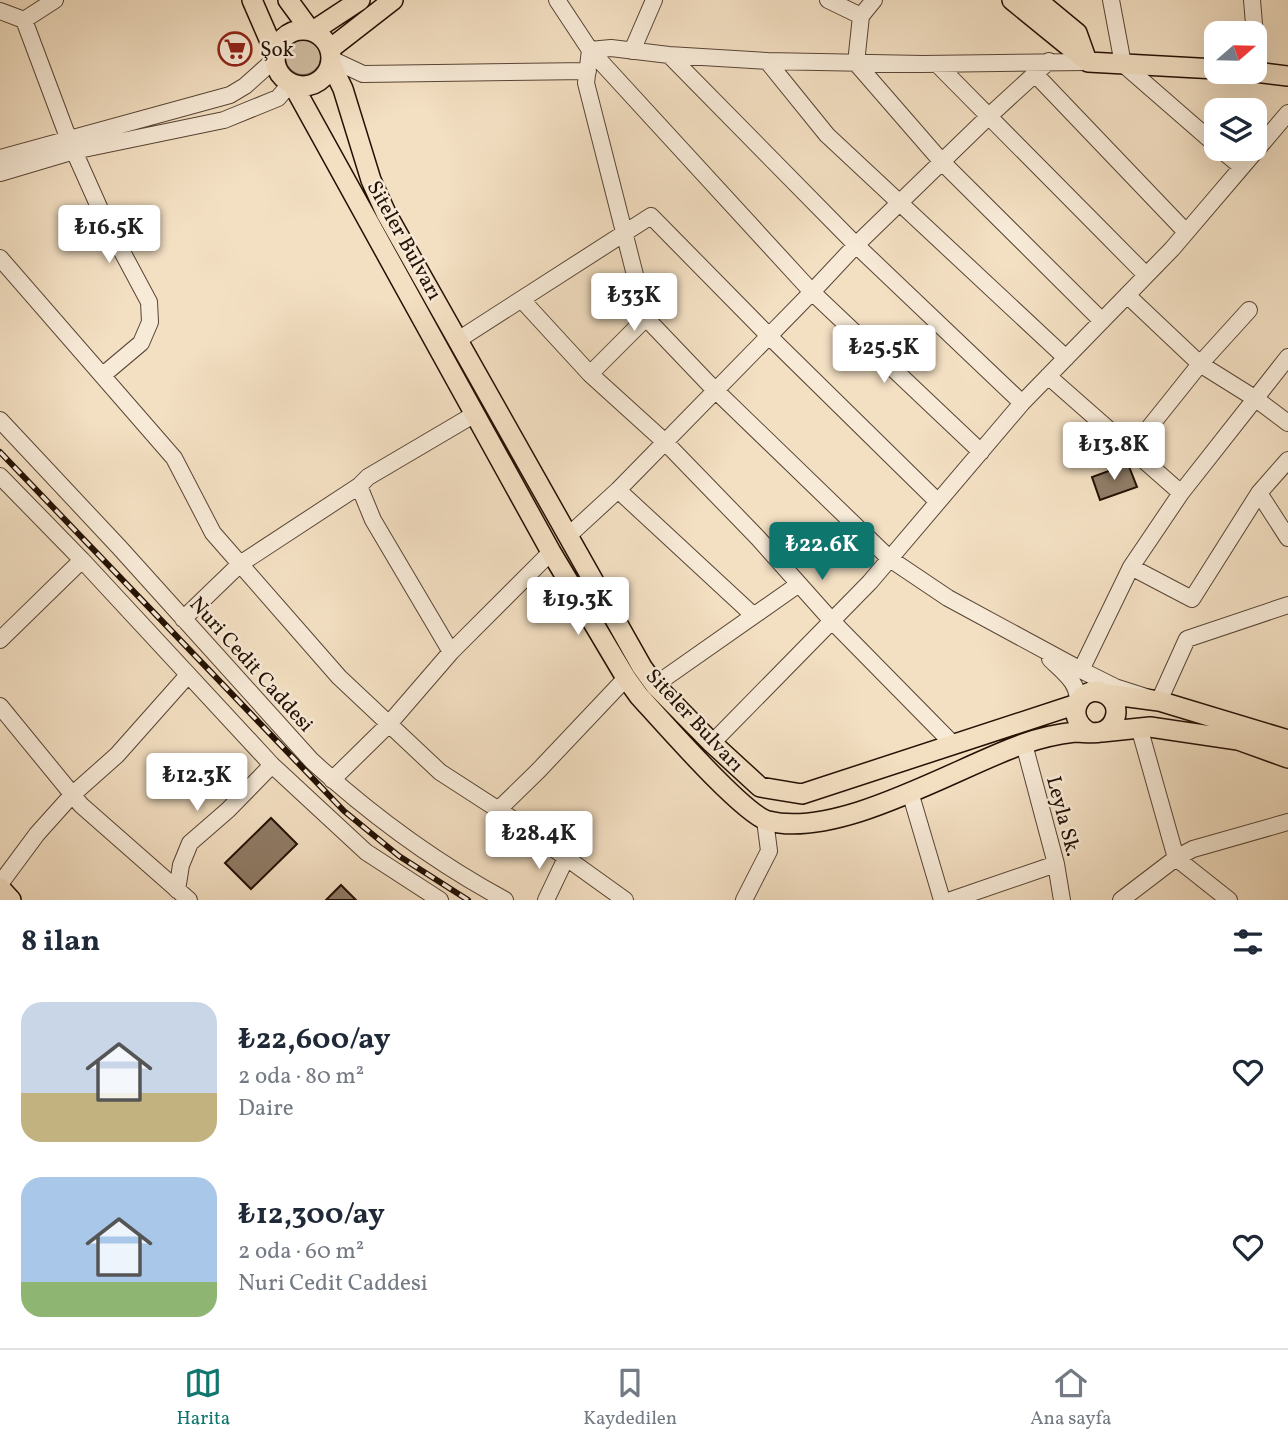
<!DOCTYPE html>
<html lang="tr">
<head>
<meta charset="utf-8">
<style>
	:root { --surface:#fff; --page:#f2f2f3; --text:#1f2937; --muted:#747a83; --line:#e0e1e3; --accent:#0f766e }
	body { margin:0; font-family:Vollkorn,serif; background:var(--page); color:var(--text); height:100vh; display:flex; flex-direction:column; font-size:26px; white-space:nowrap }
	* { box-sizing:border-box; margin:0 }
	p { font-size:23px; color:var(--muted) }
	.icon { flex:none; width:38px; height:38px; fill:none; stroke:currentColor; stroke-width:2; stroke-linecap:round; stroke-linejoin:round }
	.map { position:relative; height:900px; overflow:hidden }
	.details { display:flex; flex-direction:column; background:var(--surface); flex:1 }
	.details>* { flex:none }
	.needle { width:46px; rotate:70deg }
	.tools { position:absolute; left:1204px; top:21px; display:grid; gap:14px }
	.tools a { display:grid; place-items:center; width:63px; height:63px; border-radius:14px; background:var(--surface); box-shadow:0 7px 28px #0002; font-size:35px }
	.price { position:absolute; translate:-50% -60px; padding:0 16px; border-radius:7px; background:#fff; color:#222; font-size:23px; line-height:46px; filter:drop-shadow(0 2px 4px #0008) }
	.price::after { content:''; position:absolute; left:50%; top:42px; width:21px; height:16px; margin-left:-10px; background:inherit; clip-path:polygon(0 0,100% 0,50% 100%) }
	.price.selected { background:var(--accent); color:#fff }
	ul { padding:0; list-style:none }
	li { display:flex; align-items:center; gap:21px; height:175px; padding:0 21px }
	li span { display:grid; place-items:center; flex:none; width:196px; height:140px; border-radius:21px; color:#555 }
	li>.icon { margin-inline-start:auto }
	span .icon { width:84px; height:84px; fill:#fffc; stroke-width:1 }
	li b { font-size:30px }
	h2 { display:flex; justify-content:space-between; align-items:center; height:84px; padding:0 21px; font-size:30px }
	.tabs { display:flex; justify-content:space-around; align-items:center; height:98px; border-top:2px solid var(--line); background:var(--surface); font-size:19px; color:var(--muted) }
	.tabs a { display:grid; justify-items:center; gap:4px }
	.tabs .selected { color:var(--accent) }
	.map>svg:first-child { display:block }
	.green { fill:#d0bca2; stroke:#7a6653; stroke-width:2 }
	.building { fill:#907c67; stroke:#241104; stroke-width:2 }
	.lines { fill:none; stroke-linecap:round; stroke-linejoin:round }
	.minor-casing { stroke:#584434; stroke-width:18 }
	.major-casing { stroke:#241104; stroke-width:22 }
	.minor { stroke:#f7ead7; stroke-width:16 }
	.major { stroke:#f3dfc2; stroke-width:19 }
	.rail-casing { stroke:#241104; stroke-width:6 }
	.rail { stroke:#f7ead7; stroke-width:3.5; stroke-dasharray:10; stroke-linecap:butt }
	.labels { text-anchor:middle; stroke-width:5; stroke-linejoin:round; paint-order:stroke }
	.poi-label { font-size:21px; fill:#241104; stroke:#f7ead7; text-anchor:start }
	.street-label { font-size:21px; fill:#241104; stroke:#f7ead7 }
</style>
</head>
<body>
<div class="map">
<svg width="1288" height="900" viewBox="0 0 1288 900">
	<rect width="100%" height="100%" fill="#f3dfc2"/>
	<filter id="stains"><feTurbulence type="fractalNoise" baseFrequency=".00286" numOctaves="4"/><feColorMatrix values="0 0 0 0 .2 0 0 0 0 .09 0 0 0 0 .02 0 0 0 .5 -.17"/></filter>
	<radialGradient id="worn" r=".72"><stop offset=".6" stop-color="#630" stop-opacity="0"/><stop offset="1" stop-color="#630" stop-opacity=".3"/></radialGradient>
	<path class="green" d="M285 57a18 18 0 1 1 36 0a18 18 0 1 1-36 0Z"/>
	<path class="building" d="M 1128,464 L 1137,487 L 1100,500 L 1092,477 Z
		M 271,818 L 297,844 L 251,889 L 225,863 Z
		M 341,885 L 356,900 L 326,900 Z"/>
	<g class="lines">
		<defs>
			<path id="minor" d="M 557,0 L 590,50 L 586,83 L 646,318 L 709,384 L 890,559 L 948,598 L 1081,670 L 1115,687 L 1159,701 L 1187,639 L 1288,605
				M 828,0 L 861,16
				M 874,0 L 861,16 L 856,63 L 942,162 L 1102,321
				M 1111,0 L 1123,64 L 1216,145
				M 1252,0 L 1258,72
				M 0,11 L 24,20 L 69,140
				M 24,20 L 55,0
				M 590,50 L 812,292 L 981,452
				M 590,50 L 611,48 L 669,55 L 767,61 L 923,64 L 1088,62
				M 632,51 L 654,0
				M 669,55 L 856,245 L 1022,403
				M 331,59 L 363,74 L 588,71
				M 767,61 L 827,135 L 1066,358
				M 937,64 L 1146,275
				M 1035,74 L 1186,232
				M 1220,149 L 1242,167
				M 74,151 L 103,216 L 149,302 L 150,322 L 141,343 L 103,375
				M 0,158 L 230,95 L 245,86 L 274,60
				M 0,173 L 74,151 L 224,120 L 278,98 L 290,84
				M 0,258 L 174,458 L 213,533 L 339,677 L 440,772 L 508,816 L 625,900
				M 1127,295 L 1200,364 L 1256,399 L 1288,423
				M 522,300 L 590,374 L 665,442 L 758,538 L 832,621 L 954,745
				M 458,340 L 651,216 L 768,335 L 938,502
				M 590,374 L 646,318
				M 1048,376 L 1181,493
				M 0,420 L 119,547 L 312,761 C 370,814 435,862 505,900
				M 1132,449 L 1200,364 L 1249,310
				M 0,476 L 82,560 L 272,765 L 366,852 L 440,900
				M 618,490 L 753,615
				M 1259,493 L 1288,538
				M 568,536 L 618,490 L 812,292 L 856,245 L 988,117 L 1049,61
				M 1131,567 L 1192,599 L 1259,493 L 1288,460
				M 183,619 L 240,564 L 359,486
				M 0,640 L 82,560
				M 451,652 L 373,520 L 359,486 L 368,477 L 475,414
				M 1050,659 C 1063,672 1081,684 1077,704
				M 1081,670 L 1131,567 L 1181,493 L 1288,357
				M 655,685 L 799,584
				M 0,706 L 81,805 L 189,900
				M 1139,727 L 1176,858 L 1229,900
				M 712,743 L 870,582 L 1022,403 L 1172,249 L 1288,113
				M 1024,744 L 1056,864 L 1062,900
				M 332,780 L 388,725 L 451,652 L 551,552
				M 910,792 L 942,900
				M 498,810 L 538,771 L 626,678
				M 0,884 L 37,834 L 72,795 L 117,755 L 188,675
				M 177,890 L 181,865 L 190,843 L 228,810 L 272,765
				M 546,900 L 566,858
				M 744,900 L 769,851 L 765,820
				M 951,900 L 1056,864
				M 1121,900 L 1176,858 L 1193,849 L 1288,822"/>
			<path id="major" d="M 252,0 L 275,53
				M 288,0 L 310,30
				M 1012,0 L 1088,62 L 1216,69
				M 1037,0 L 1077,33 L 1087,61
				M275 58a28 28 0 1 1 56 0a28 28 0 1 1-56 0Z
				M 313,31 L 360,0
				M 330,49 L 393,0
				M 331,64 L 343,89 L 371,180 L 386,213 L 642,667 L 655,685 L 712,743 L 760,787 L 802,794 L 1077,704
				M 1255,72 L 1288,76
				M 293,85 L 551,552 L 626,678 L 639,696 C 661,720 743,814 768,821 C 839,839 955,768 1023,744 C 1040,738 1057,734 1075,732 C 1083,732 1093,734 1101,732 C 1117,727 1122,705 1107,695 C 1083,680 1061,716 1089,732
				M 1106,694 L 1159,701 L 1288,740
				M 1102,732 L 1150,727 L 1238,740 L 1288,758
				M 0,888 L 11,900"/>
		</defs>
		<use href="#minor" class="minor-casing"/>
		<use href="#major" class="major-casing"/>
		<use href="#minor" class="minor"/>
		<use href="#major" class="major"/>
		<defs>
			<path id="rail" d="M 0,452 L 344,811 L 399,856 L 468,900"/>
		</defs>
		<use href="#rail" class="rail-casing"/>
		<use href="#rail" class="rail"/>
	</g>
	<defs>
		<symbol id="supermarket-ring" viewBox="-11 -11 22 22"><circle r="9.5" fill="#f7ead7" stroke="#8f2418" stroke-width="1.5"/><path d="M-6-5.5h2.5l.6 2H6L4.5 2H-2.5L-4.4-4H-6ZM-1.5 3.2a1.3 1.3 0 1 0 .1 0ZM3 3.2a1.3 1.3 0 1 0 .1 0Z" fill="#8f2418"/></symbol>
	</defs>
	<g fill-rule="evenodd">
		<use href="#supermarket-ring" x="216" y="30" width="38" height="38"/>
	</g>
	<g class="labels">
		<g class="poi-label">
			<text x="260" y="56">Şok</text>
		</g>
		<g class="street-label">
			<text transform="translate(405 240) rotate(61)" y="7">Siteler Bulvarı</text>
			<text transform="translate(252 664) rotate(48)" y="7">Nuri Cedit Caddesi</text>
			<text transform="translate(695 720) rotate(47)" y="7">Siteler Bulvarı</text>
			<text transform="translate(1064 816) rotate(75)" y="7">Leyla Sk.</text>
		</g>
	</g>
	<rect width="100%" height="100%" filter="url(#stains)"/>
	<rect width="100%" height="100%" fill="url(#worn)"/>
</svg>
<div class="tools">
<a><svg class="needle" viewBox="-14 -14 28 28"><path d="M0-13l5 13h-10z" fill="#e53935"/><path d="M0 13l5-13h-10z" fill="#747a83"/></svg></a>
<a><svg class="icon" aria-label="layers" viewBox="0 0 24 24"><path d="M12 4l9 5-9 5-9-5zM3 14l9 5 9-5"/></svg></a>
</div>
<b class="price" style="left:109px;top:265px">₺16.5K</b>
<b class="price" style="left:634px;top:333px">₺33K</b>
<b class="price" style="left:884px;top:385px">₺25.5K</b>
<b class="price" style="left:1114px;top:482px">₺13.8K</b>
<b class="price selected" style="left:822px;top:582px">₺22.6K</b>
<b class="price" style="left:578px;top:637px">₺19.3K</b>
<b class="price" style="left:197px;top:813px">₺12.3K</b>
<b class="price" style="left:539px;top:871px">₺28.4K</b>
</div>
<section class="details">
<h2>8 ilan<svg class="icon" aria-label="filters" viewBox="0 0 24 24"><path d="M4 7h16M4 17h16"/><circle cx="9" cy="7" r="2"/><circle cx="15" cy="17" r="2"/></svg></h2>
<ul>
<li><span style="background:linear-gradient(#c9d6e8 65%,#c2b280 0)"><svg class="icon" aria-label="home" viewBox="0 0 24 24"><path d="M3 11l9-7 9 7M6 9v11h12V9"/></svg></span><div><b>₺22,600/ay</b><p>2 oda · 80 m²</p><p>Daire</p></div><svg class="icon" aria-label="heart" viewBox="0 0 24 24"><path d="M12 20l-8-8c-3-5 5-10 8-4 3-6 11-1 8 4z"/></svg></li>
<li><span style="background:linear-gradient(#a9c7e8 75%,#8fb573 0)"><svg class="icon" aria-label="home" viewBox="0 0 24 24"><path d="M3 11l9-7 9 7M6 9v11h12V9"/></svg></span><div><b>₺12,300/ay</b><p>2 oda · 60 m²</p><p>Nuri Cedit Caddesi</p></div><svg class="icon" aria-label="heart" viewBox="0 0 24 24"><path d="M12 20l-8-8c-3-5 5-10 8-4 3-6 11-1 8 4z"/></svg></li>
</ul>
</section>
<nav class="tabs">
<a class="selected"><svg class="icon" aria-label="map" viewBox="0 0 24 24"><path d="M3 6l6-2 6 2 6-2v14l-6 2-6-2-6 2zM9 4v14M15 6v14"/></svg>Harita</a>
<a><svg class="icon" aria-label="saved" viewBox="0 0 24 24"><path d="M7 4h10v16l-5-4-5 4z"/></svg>Kaydedilen</a>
<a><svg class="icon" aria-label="home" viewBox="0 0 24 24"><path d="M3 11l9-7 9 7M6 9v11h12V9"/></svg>Ana sayfa</a>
</nav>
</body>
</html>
